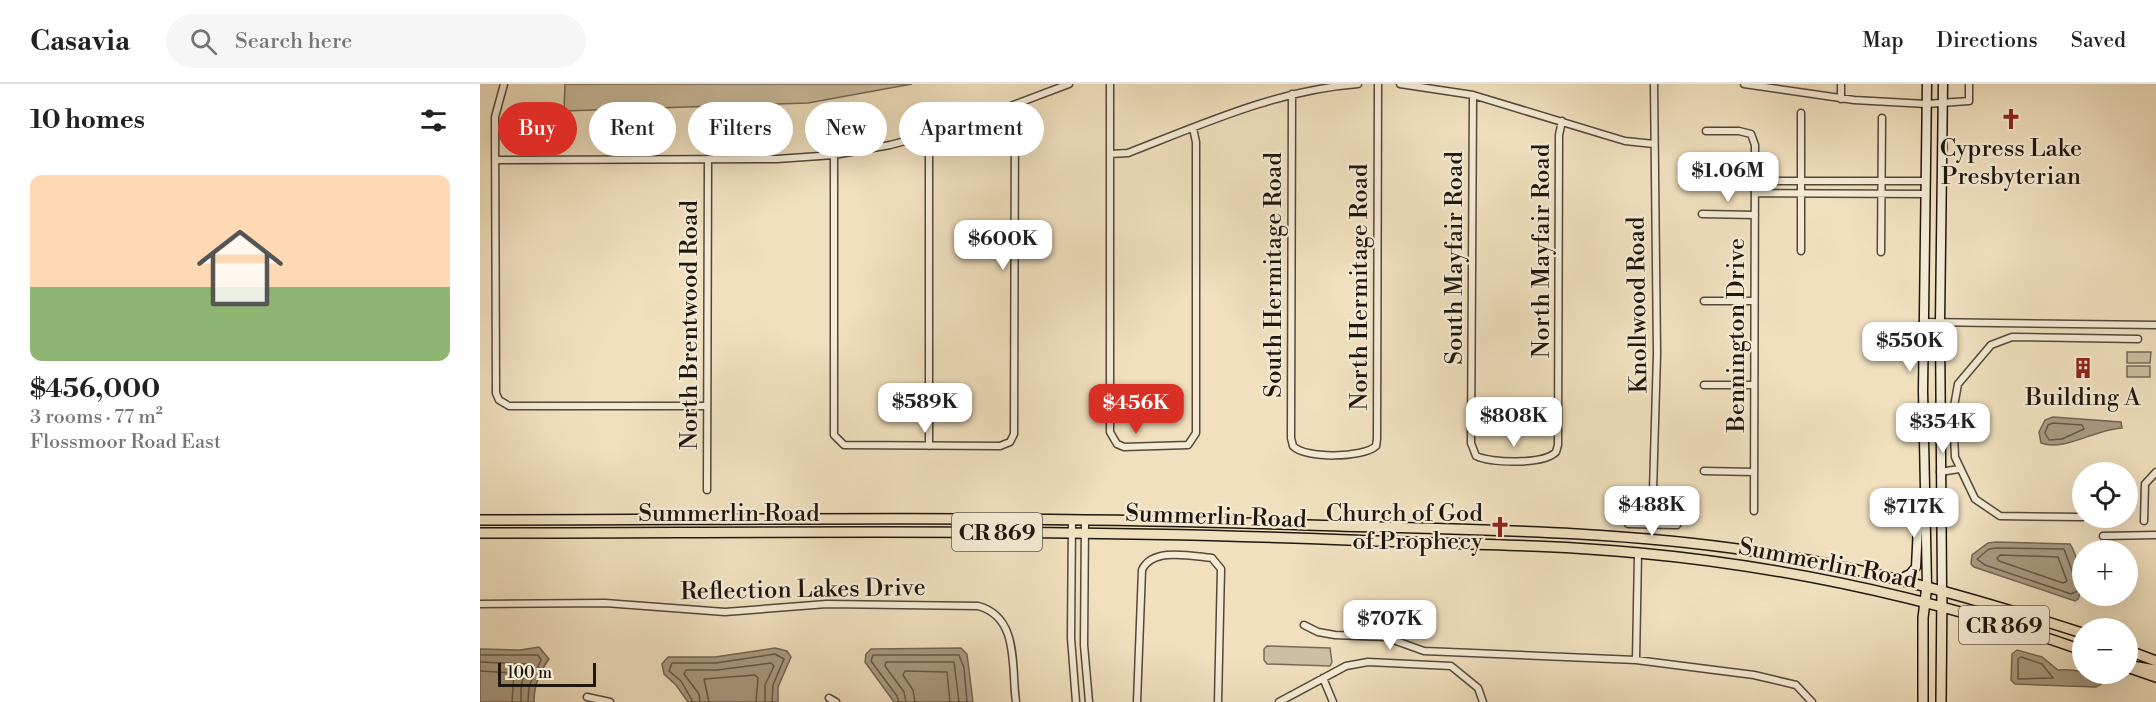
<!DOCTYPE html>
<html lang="en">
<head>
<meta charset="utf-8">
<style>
	:root { --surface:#fff; --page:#f6f6f6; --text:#202124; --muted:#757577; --line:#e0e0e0; --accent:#d93025 }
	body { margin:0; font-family:"Libre Bodoni",serif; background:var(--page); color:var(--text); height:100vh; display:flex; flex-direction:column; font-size:22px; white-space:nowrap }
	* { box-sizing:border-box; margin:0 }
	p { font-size:20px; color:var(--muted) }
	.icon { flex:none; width:33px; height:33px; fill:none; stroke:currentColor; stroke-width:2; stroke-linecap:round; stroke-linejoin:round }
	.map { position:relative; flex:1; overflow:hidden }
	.side { display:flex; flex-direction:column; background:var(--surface); width:480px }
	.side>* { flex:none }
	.hud { position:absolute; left:18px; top:18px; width:570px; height:54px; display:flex; gap:12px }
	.controls { position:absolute; left:1592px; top:378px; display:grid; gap:12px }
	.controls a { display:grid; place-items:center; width:66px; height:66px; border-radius:50%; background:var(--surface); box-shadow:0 6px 24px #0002; font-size:30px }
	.scale { position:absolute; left:18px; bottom:15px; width:98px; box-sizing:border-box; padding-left:6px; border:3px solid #1f160e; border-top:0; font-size:16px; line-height:21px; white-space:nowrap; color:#1f160e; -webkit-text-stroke:4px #f5ebd5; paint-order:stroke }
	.price { position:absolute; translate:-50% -51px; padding:0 14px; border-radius:12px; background:#fff; color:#222; font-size:20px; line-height:39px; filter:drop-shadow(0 2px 3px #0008) }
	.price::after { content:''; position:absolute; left:50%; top:36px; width:18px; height:14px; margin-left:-9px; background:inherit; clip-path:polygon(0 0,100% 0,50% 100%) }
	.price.current { background:var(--accent); color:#fff }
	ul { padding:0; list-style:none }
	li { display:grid; align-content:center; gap:12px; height:318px; padding:0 30px }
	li+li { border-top:2px solid var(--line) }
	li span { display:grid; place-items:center; height:186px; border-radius:12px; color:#555 }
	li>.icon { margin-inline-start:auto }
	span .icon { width:108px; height:108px; fill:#fffc; stroke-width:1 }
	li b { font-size:26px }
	h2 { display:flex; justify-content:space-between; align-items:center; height:72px; padding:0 30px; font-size:26px }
	.chip { padding:0 21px; border-radius:27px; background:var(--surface); box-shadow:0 6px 24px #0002; font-size:21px; line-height:54px }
	.chip.current { background:var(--accent); color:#fff }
	header { display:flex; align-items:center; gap:36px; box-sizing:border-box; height:84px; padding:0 30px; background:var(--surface); border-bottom:2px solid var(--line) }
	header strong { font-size:28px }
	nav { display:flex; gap:33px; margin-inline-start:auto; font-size:21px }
	.search { width:420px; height:54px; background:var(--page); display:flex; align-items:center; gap:15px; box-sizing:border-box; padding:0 21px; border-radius:33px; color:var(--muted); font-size:22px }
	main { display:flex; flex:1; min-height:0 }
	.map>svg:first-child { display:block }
	.green { fill:#ccbea0; stroke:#766a57; stroke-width:1.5 }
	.water { fill:#a99b82; stroke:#726654; stroke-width:1.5 }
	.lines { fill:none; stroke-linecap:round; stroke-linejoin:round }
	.shore { stroke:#645848; stroke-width:1.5 }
	.street-casing { stroke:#53483a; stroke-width:9 }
	.secondary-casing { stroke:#1f160e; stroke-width:11 }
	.primary-casing { stroke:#1f160e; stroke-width:12 }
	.street { stroke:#f5ebd5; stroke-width:6 }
	.secondary { stroke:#f5ebd5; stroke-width:8 }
	.primary { stroke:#f0e0be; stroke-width:9 }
	.labels { text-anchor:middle; stroke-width:4.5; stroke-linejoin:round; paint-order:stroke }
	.shield { fill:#f5ebd5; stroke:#5f564a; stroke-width:1.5 }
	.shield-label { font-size:22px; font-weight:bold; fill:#1f160e }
	.poi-label { font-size:24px; fill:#1f160e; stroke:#f5ebd5 }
	.street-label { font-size:24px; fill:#1f160e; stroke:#f5ebd5 }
</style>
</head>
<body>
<header>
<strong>Casavia</strong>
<div class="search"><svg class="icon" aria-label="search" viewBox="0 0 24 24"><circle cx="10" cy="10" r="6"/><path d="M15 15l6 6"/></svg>Search here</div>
<nav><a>Map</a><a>Directions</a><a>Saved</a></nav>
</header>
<main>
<section class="side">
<h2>10 homes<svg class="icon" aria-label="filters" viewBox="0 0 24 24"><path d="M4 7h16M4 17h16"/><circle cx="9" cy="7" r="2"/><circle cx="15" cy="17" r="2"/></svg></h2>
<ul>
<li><span style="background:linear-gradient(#ffd9b3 60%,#8fb573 0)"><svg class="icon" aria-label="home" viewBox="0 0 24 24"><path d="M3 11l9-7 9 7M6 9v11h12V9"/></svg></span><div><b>$456,000</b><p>3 rooms · 77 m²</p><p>Flossmoor Road East</p></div></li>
</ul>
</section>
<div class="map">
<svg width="1676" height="618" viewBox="0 0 1676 618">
	<rect width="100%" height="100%" fill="#f0e0be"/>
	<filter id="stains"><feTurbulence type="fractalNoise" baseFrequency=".00333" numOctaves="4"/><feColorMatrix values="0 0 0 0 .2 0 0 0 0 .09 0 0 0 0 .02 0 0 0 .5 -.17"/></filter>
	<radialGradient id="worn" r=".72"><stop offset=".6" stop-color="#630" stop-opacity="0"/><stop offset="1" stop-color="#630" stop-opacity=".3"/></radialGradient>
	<path class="green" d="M 85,0 L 432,0 L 328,19 L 84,27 Z
		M 1647,268 L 1671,268 L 1670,279 L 1647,279 Z
		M 1647,282 L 1670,282 L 1670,293 L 1647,293 Z
		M 787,562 L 850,564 L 852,578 L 850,582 L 787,580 L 784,576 L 784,565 Z"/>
	<path class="water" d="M 1573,333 L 1641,338 L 1642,344 C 1616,345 1583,368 1561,359 L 1559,348 L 1565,336 Z
		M 1516,458 L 1590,460 C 1597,470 1604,503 1598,515 L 1595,517 L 1494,483 L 1491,480 L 1492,471 L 1508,459 Z
		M 59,563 L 69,575 C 59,589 54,601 54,618 L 0,618 L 0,565 L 40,566 Z
		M 295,564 L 307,567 L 311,573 L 298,603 L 298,618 L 208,618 L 196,601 L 184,590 L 182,580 L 188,573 L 235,573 Z
		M 481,564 L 487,570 L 493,618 L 414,618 L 385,578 L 386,570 L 391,565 Z
		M 1537,566 L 1562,573 L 1578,586 C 1596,585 1605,588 1621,594 L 1621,600 L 1616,603 L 1535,600 L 1531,596 L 1532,570 Z"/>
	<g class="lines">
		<path class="shore" d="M 1573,339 L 1602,341 L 1604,345 L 1582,355 L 1569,356 L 1565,349 L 1568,341 Z
			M 1520,471 L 1578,473 L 1587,497 L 1583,499 L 1519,477 L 1517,474 Z
			M 1602,496 L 1594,492 L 1584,465 L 1516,464 L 1509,465 L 1497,475 L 1505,481 L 1591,510 L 1602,505
			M 0,571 L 58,571 L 61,576 L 49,602 L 48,618
			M 1541,573 L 1562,580 L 1573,594 L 1538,595 L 1538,575 Z
			M 0,578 L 47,580 L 41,602 L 41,618
			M 0,587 L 34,589 L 32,618
			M 213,618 L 201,597 L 189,587 L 192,579 L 236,579 L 295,570 L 304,575 L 293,601 L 292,618
			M 220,618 L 219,610 L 204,590 L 206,586 L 237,586 L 291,579 L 294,582 L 285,601 L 285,618
			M 229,618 L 224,595 L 275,591 L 278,594 L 276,618
			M 419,618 L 417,612 L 391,577 L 393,571 L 479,571 L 484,584 L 487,618
			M 426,618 L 424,608 L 405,582 L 406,578 L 474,578 L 479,618
			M 435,618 L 433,606 L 423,591 L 425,587 L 467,588 L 470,618"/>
		<defs>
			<path id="street" d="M 24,0 L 15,33 L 16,309 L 19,316 L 29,322 L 227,322
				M 630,0 L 630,348 L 637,360 L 644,363 L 708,361 L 716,349 L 716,58 L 713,44
				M 920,0 L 993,11 L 1145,57 L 1174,60
				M 1264,0 L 1374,16 L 1446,20 L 1489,17 L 1489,0
				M 812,10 L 811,354 L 813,362 C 825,375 883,374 896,362 L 897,355 L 898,0
				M 993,11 L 991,359 L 996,372 C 1011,379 1063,381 1076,368 L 1078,361 L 1079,51 L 1082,37
				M 1361,15 L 1361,0
				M 1226,47 L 1259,47 L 1271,50 L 1275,61 L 1274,427
				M 630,70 L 648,69 C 723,40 797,6 878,0
				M 354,71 L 354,351 L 364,361 L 520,362 L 530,358 L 534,350 L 535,21
				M 16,76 L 297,75 L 354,71 L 410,61 L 467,46 L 589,0
				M 1275,97 L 1445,97
				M 1275,109 L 1445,110
				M 1222,130 L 1275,131
				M 1321,167 L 1321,29
				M 1401,168 L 1402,34
				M 1224,217 L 1274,217
				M 1443,238 L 1676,241
				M 1224,301 L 1274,301
				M 449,362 L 449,51
				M 1224,387 L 1274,388
				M 1460,388 L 1479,385
				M 227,406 L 228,76
				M 1647,415 L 1652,413
				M 1602,433 L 1520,432 L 1495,415 L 1475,373 L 1473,328 L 1478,300 L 1511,261 L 1532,253 L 1658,255
				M 592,435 L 591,554 L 596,618
				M 605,436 L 604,561 L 609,618
				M 1664,437 L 1665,400 L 1676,388
				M 1148,440 L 1197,441
				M 1172,441 L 1177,270 L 1174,0
				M 1623,452 L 1676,451
				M 0,520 L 125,519 L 245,528 L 347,520 L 498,522 C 540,533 531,584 536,618
				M 824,541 L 838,548 L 855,551 L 905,553 L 944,567 L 1156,576 L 1274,591 L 1316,601 L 1332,618
				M 1156,576 L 1158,469
				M 843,594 L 853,618
				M 107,613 L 130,618
				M 349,614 L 356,618
				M 657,618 L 662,486 C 672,463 711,472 732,474 L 741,485 L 738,618
				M 799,618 L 866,582 L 888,578 L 971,582 L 998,604 L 1003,618"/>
			<path id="secondary" d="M 1447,0 L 1443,307 L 1447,501
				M 1420,495 L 1430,490 L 1436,483 L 1438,443 L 1443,421
				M 1462,505 L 1460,239 L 1463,0"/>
			<path id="primary" d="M 0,436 C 276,436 552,431 827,441 C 975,446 1125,445 1272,467 C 1386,483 1493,514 1602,549
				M 0,449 C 289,449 579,444 868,456 C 965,460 1063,460 1159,469 C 1310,483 1459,516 1602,566
				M 1647,566 L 1676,577
				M 1652,582 L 1676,586
				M 1647,583 L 1676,593
				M 1443,618 L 1443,534 L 1447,501
				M 1461,618 L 1462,505"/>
		</defs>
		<use href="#street" class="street-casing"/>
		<use href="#secondary" class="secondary-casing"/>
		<use href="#primary" class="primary-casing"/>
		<use href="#street" class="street"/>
		<use href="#secondary" class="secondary"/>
		<use href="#primary" class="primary"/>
	</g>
	<defs>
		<symbol id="church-bare" viewBox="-9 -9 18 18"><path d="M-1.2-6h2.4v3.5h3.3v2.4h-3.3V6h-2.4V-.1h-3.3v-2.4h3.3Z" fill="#8f2418" stroke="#f5ebd5" stroke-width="2.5" paint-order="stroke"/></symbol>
		<symbol id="building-bare" viewBox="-9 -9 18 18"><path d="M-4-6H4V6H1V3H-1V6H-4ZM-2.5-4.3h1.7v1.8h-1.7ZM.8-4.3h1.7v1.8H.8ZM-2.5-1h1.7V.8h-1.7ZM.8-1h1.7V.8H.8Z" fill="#8f2418" stroke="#f5ebd5" stroke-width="2.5" paint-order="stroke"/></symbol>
	</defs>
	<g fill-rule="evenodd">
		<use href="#church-bare" x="1516" y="20" width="30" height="30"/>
		<use href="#building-bare" x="1588" y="269" width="30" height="30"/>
		<use href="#church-bare" x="1005" y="428" width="30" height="30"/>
	</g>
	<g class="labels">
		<g class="shield">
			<rect x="472" y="429" width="90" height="38" rx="4.5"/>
			<rect x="1479" y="522" width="90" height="38" rx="4.5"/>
		</g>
		<g class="shield-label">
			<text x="517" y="456">CR 869</text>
			<text x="1524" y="549">CR 869</text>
		</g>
		<g class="poi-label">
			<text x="1531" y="72">Cypress Lake<tspan x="1531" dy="28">Presbyterian</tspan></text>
			<text x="1603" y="321">Building A</text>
			<text x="1003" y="437" text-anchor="end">Church of God<tspan x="1003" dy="28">of Prophecy</tspan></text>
		</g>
		<g class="street-label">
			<text transform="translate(1061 167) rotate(-90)" y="8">North Mayfair Road</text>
			<text transform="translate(974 174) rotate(-90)" y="8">South Mayfair Road</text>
			<text transform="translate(793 191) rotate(-90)" y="8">South Hermitage Road</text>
			<text transform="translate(879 203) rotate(-90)" y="8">North Hermitage Road</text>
			<text transform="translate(1157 221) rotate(-91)" y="8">Knollwood Road</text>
			<text transform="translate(209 241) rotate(-90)" y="8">North Brentwood Road</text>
			<text transform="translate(1256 251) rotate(-90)" y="8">Bennington Drive</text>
			<text x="249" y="437">Summerlin Road</text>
			<text transform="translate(736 432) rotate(2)" y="8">Summerlin Road</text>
			<text transform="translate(1348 479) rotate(11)" y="8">Summerlin Road</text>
			<text transform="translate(323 505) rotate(-1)" y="8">Reflection Lakes Drive</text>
		</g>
	</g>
	<rect width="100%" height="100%" filter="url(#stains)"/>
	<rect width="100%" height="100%" fill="url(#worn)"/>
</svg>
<div class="controls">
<a><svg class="icon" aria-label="locate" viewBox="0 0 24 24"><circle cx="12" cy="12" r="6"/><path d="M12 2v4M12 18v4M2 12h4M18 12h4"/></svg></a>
<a>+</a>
<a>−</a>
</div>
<div class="scale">100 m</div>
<b class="price" style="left:1248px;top:119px">$1.06M</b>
<b class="price" style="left:523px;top:187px">$600K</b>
<b class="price" style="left:1430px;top:289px">$550K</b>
<b class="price" style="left:445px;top:350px">$589K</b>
<b class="price current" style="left:656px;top:351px">$456K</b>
<b class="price" style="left:1034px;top:364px">$808K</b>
<b class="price" style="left:1463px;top:370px">$354K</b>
<b class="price" style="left:1172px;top:453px">$488K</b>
<b class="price" style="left:1434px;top:455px">$717K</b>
<b class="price" style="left:910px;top:567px">$707K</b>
<div class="hud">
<a class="chip current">Buy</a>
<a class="chip">Rent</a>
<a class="chip">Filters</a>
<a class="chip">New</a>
<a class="chip">Apartment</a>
</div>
</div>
</main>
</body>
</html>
